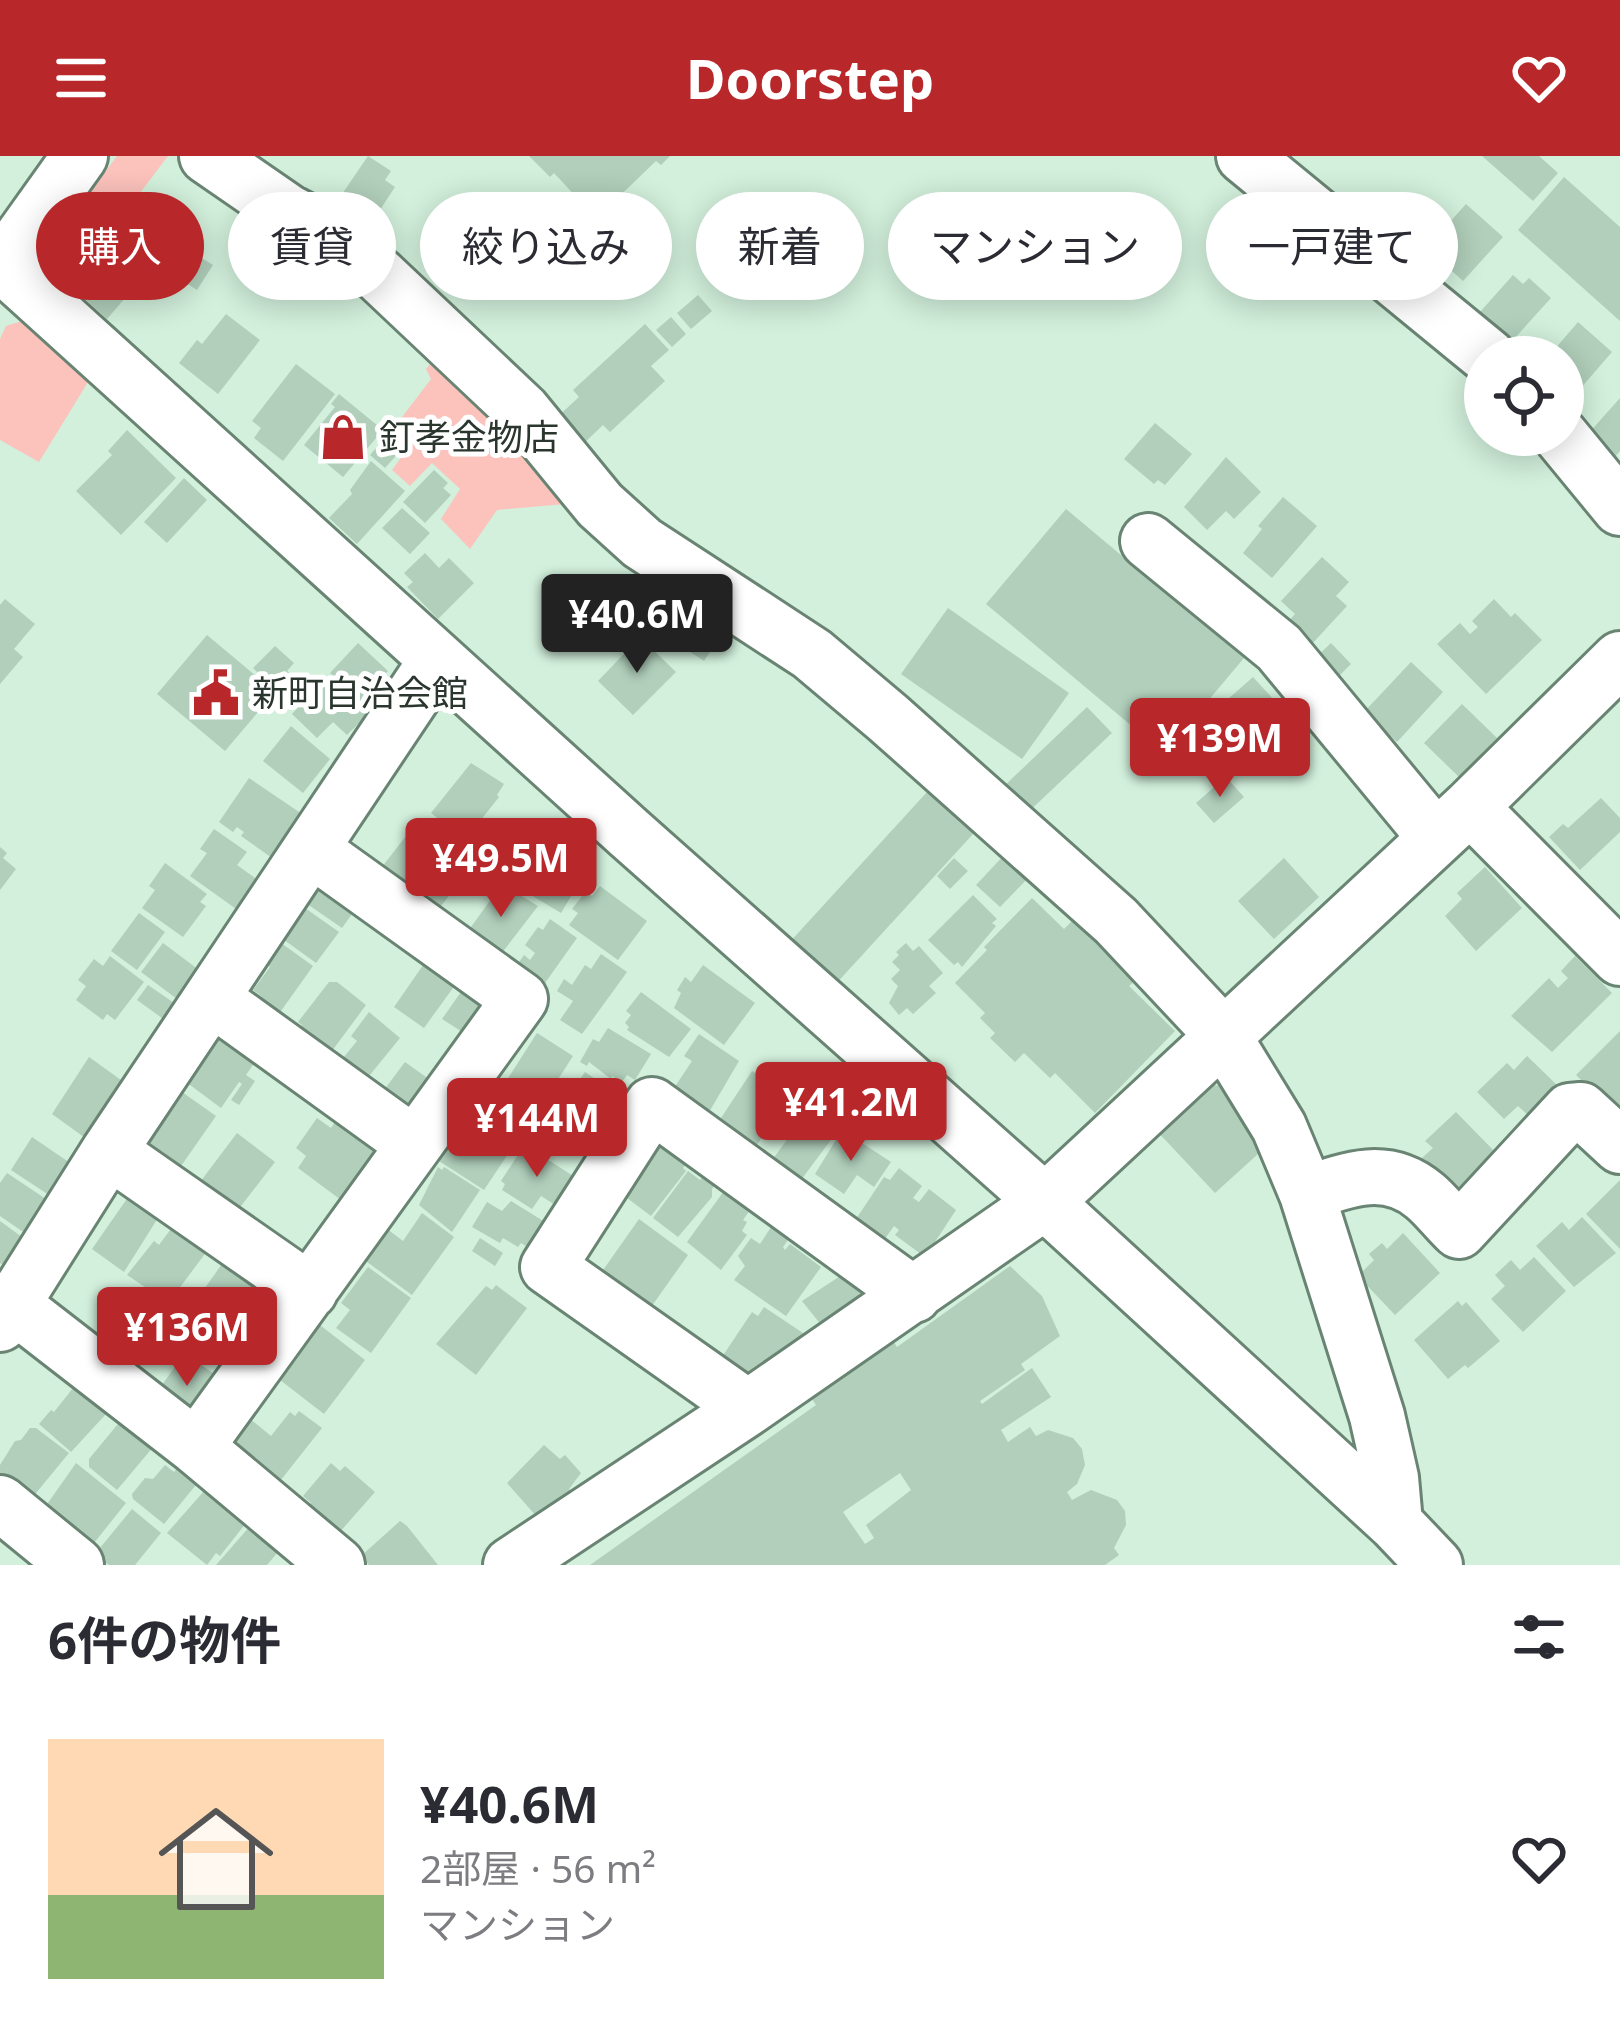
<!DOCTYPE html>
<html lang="ja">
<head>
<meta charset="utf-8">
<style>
	:root { --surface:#fff; --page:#f2f2f3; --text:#2b2b33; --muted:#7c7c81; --line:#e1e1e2; --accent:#b8282b }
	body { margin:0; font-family:"Noto Sans","Noto Sans JP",sans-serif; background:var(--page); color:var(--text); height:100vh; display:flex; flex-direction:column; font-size:45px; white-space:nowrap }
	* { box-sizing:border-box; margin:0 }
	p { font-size:39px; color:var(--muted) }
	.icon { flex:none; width:66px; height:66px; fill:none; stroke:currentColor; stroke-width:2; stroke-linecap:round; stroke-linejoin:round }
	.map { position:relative; height:1409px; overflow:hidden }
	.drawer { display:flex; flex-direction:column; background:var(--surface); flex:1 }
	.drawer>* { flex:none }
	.hud { position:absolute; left:36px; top:36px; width:1548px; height:108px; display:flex; gap:24px }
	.buttons { position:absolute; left:1464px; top:180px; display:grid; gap:24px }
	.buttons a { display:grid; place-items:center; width:120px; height:120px; border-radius:50%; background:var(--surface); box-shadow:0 6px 30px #0003; font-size:60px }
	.price { position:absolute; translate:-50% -102px; padding:0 27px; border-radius:12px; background:var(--accent); color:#fff; font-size:39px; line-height:78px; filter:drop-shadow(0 3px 6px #0008) }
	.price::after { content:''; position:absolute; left:50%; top:72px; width:36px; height:27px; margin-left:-18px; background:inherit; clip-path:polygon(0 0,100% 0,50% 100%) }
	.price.active { background:#222; color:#fff }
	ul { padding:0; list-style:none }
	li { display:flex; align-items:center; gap:36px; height:300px; padding:0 48px }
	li+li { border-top:3px solid var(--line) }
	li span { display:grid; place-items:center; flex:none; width:336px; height:240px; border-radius:0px; color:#555 }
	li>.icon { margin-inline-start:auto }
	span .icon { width:144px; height:144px; fill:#fffc; stroke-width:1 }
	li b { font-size:51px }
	h2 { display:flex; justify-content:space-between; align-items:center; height:144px; padding:0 48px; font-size:51px }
	.tag { padding:0 42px; border-radius:54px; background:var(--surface); box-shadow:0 6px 30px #0003; font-size:42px; line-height:108px }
	.tag.active { background:var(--accent); color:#fff }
	header { display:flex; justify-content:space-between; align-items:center; height:156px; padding:0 48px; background:var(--accent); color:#fff; font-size:54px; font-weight:700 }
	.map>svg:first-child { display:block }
	.green { fill:#fcc2bc }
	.building { fill:#b1cfbb; fill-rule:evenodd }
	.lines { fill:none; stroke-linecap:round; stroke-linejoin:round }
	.minor-casing { stroke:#698472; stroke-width:60 }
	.minor { stroke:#fff; stroke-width:54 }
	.labels { text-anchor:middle; stroke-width:10; stroke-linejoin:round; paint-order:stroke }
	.poi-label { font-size:36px; fill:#2a362e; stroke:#fff; text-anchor:start }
</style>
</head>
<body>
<header><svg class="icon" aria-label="menu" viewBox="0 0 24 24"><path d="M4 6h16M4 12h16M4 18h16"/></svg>Doorstep<svg class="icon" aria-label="heart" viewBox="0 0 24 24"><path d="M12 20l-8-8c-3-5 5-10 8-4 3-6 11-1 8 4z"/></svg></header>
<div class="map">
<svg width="1620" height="1409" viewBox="0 0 1620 1409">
	<rect width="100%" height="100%" fill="#d2f0dc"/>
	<path class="green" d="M 117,0 L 168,0 L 112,74 L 126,91 L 100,116 L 60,77 Z
		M 25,164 L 88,226 L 39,306 L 0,284 L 0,183 L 6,170 Z
		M 441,195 L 576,347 L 497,354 L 470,393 L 441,363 L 460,333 L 432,307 L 410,330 L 392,314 L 411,288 L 393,273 L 431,223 L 426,213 Z"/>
	<path class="building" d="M 368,0 L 391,15 L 385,24 L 395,31 L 370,69 L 360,63 L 356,69 L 336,56 L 342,47 L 338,44 Z
		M 529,0 L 670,0 L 661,9 L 656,5 L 602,57 L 585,39 L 580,45 L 554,17 L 550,21 Z
		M 1482,0 L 1539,0 L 1558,17 L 1533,45 Z
		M 1564,21 L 1620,71 L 1620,165 L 1518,74 Z
		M 1466,48 L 1503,81 L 1463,125 L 1431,96 L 1443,84 L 1438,79 Z
		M 187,93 L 213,109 L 197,134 L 172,118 Z
		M 1513,119 L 1523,128 L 1529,122 L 1551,142 L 1504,194 L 1472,165 Z
		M 103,121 L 126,141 L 107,163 L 85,143 Z
		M 698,139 L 712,155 L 691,173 L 677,157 Z
		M 226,158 L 260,184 L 218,238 L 179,207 L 197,184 L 202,188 Z
		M 671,161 L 686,178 L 672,191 L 656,174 Z
		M 1578,166 L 1612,196 L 1567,248 L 1563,245 L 1563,201 L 1548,201 Z
		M 645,168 L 669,194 L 651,210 L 665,225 L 610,276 L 603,269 L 580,291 L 555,263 L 579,241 L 573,234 Z
		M 296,208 L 335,238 L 283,305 L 254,282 L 261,272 L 252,265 Z
		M 339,238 L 383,274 L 343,321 L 304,289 L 335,251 L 331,248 Z
		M 1620,242 L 1620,295 L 1614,302 L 1587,279 Z
		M 1155,267 L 1192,298 L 1165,329 L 1158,324 L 1154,328 L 1124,303 Z
		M 127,274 L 176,322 L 121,379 L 76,335 L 112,299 L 108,295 Z
		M 387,279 L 402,293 L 385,312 L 370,299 Z
		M 1226,301 L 1261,336 L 1234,363 L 1226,355 L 1207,374 L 1184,351 Z
		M 371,305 L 405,335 L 357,388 L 329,362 L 352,338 L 350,334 Z
		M 434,314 L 448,327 L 443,332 L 451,339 L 425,367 L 403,346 Z
		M 184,322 L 207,344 L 167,387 L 144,366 Z
		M 1283,341 L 1317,370 L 1272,422 L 1243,397 L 1262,373 L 1258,370 Z
		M 402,352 L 430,377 L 410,398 L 382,372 Z
		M 1066,353 L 1244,502 L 1164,597 L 986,448 Z
		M 425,397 L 439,412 L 449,402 L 474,427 L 438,463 L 407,431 L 413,426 L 404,417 Z
		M 1322,401 L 1349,426 L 1336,440 L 1347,450 L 1310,490 L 1286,468 L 1295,458 L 1281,445 Z
		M 5,443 L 35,468 L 14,493 L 23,501 L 0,528 L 0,449 Z
		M 700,443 L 731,464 L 704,505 L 672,484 Z
		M 1494,443 L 1511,461 L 1515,457 L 1542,484 L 1486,538 L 1437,488 L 1460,467 L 1470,478 L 1478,471 L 1472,465 Z
		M 948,452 L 1069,537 L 1022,603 L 901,518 Z
		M 207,479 L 275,536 L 225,595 L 157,538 Z
		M 640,481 L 676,516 L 633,559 L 598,525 Z
		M 358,487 L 388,515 L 381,523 L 391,532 L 370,554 L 330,517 Z
		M 1331,487 L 1351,508 L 1328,531 L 1307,510 Z
		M 275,490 L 294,507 L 287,515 L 290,517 L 272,530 L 253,512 Z
		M 1411,506 L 1443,536 L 1397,586 L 1364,556 Z
		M 326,521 L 367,559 L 347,579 L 333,566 L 317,582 L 292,558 Z
		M 1253,521 L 1285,556 L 1260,580 L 1227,544 Z
		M 1462,548 L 1497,582 L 1459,621 L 1424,587 Z
		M 1087,551 L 1112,577 L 1023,661 L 999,635 Z
		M 291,570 L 330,603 L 303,637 L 263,605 Z
		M 1201,576 L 1213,587 L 1183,619 L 1171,607 Z
		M 471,607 L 504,628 L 497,639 L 499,641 L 465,684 L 431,657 Z
		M 1226,621 L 1244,641 L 1214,667 L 1196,647 Z
		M 249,622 L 305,660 L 275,704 L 241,680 L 244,676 L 237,671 L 233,676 L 219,666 Z
		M 938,624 L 984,666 L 833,831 L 788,788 Z
		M 1601,642 L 1620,662 L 1620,676 L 1580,714 L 1549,681 L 1563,668 L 1568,672 Z
		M 420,662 L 441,678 L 440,686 L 402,734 L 378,716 Z
		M 487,667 L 503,679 L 488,700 L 471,689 Z
		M 530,670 L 553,687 L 553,693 L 520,731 L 493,712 Z
		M 214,673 L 247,696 L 237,709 L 259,725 L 239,755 L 190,720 L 207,697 L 200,693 Z
		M 457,688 L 477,704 L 437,755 L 426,746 L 430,741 L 411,726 L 440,690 L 446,695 Z
		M 0,691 L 7,697 L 3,702 L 16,713 L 0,734 Z
		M 558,692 L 589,710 L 561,757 L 531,739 Z
		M 1006,697 L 1031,719 L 1000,751 L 976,729 Z
		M 954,702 L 968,715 L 950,733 L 937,720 Z
		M 1284,702 L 1319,741 L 1274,783 L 1238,745 Z
		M 165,707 L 207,738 L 200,746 L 206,750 L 183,781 L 142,752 L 155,734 L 149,730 Z
		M 1485,711 L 1522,752 L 1476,795 L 1445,760 L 1462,743 L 1457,737 Z
		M 315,715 L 357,751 L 342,772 L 297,741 Z
		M 502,728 L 538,750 L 498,802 L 466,778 Z
		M 600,730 L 647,765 L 618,804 L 569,769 L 578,757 L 572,753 L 586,735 L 592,740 Z
		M 973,739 L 997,763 L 992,767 L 996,770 L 962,811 L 958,806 L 954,809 L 928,784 Z
		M 1032,742 L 1064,773 L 1075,762 L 1118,791 L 1109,799 L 1135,825 L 1129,830 L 1175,875 L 1095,957 L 1055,917 L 1050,922 L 1024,897 L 1015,906 L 990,882 L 995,877 L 980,862 L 985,857 L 955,827 L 987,794 L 984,791 Z
		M 295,745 L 339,776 L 316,807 L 269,773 Z
		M 139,757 L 165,776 L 137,814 L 111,795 Z
		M 550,763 L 577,782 L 540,834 L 513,815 L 524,799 L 530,804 L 535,797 L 525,789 L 538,771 L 543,774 Z
		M 277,784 L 313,810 L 271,869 L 243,830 L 264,842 L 253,834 L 270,811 L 262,805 Z
		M 163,787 L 203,817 L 181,846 L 141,816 Z
		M 906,787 L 913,795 L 919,790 L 943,817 L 929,830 L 936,837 L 913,858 L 907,852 L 899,859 L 889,847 L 898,830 L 891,823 L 900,814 L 892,806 L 899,799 L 896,796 Z
		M 601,798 L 627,816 L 582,878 L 560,864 L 573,845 L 557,835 L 564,823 L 572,829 L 585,809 L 591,813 Z
		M 110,800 L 144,826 L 115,864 L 107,858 L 103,864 L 76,844 L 86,830 L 78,824 L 94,803 L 103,810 Z
		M 1575,800 L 1612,837 L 1552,896 L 1511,860 L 1549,822 L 1558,832 L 1568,822 L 1561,815 Z
		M 428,802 L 458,825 L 424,872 L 394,851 Z
		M 703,809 L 755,847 L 724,889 L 674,852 L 681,837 L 677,834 L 685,821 L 691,826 Z
		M 329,826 L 337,826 L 366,849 L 329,899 L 298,875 L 302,869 L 298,866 Z
		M 468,826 L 496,846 L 475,884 L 442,863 Z
		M 148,829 L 177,849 L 166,865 L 137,844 Z
		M 641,836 L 691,873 L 669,901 L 627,874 L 629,871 L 625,867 L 631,859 L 626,855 Z
		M 369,856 L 400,882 L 365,925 L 353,916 L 356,911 L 343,902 L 357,885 L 351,880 Z
		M 225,868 L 263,894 L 246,919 L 255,925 L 239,949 L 231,944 L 242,928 L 239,926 L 221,952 L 186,926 Z
		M 608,872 L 651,898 L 635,924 L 627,919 L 622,926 L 612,920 L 611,923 L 589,906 L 587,910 L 580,906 L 593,883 L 599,886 Z
		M 1620,875 L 1620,957 L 1617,960 L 1576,919 Z
		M 537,877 L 573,900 L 539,953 L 503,930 Z
		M 699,878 L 739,905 L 705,963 L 670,938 L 692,905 L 684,900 Z
		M 1527,900 L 1557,929 L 1528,959 L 1518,950 L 1504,963 L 1477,936 L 1507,907 L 1514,914 Z
		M 89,901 L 128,929 L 88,984 L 52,958 Z
		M 405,906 L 440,931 L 421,959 L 378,942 Z
		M 752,915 L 792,939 L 754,993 L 736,981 L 739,976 L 721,962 Z
		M 585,916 L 607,931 L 604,936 L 623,948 L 604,984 L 588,973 L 590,970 L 554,949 L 567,928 L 574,932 Z
		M 1225,922 L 1269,988 L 1215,1037 L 1156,974 L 1210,923 L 1216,930 Z
		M 490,928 L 534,956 L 513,989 L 468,960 Z
		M 172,929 L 216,960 L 181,1010 L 142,983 Z
		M 804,948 L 842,969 L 798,1028 L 770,1007 L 797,970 L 792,967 Z
		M 1456,956 L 1499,1000 L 1450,1048 L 1413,1010 L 1433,992 L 1425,985 Z
		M 341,957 L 391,993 L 365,1012 L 341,1044 L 298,1012 L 306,1000 L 296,992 L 317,962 L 331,972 Z
		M 463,964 L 510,995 L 484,1034 L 439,1005 Z
		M 842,974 L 891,1006 L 874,1031 L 857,1019 L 844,1038 L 815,1018 Z
		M 237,977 L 275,1006 L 231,1063 L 194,1034 Z
		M 32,981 L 76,1011 L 55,1043 L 11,1014 Z
		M 662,985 L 688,1005 L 683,1012 L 686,1015 L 651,1060 L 623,1039 Z
		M 528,991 L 578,1023 L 560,1052 L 541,1040 L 532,1053 L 502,1034 L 505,1028 L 501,1025 L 521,994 L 525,996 Z
		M 438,1011 L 442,1014 L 444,1011 L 480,1034 L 452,1076 L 419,1049 Z
		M 899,1012 L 922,1030 L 913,1042 L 919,1046 L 929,1033 L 956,1054 L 925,1101 L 895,1079 L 899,1074 L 894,1070 L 882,1087 L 854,1066 L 884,1021 L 890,1024 Z
		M 707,1014 L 719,1023 L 712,1033 L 712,1041 L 678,1081 L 653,1062 L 688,1015 L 700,1024 Z
		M 7,1017 L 55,1049 L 32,1082 L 0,1060 L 0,1027 Z
		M 1620,1024 L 1620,1093 L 1586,1058 Z
		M 133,1034 L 163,1054 L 124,1116 L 92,1093 Z
		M 724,1035 L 750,1054 L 743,1064 L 747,1066 L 742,1075 L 747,1079 L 721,1114 L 687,1086 Z
		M 511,1045 L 548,1068 L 529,1092 L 521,1087 L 518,1091 L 503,1082 L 500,1087 L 472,1071 L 487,1046 L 502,1055 Z
		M 422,1057 L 454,1081 L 412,1139 L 359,1100 L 382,1069 L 403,1085 Z
		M 1582,1061 L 1616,1097 L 1574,1131 L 1536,1090 L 1562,1066 L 1569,1074 Z
		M 777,1062 L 795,1074 L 783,1091 L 785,1094 L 790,1088 L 821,1111 L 786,1160 L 734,1124 L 745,1110 L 738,1100 L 751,1082 L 760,1088 Z
		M 639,1063 L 688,1099 L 649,1154 L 594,1127 Z
		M 0,1065 L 22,1081 L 3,1109 L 0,1107 Z
		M 176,1066 L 210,1091 L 175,1138 L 170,1134 L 163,1143 L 127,1119 L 154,1085 L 159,1089 Z
		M 1403,1077 L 1440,1117 L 1395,1159 L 1358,1120 L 1374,1104 L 1369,1098 L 1382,1087 L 1387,1093 Z
		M 480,1082 L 503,1097 L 495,1110 L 472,1095 Z
		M 1534,1101 L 1566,1135 L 1523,1176 L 1491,1143 L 1505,1130 L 1495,1119 L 1511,1104 L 1520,1114 Z
		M 224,1105 L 284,1140 L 263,1172 L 205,1132 Z
		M 1010,1110 L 1042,1140 L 1060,1180 L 1021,1208 L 1025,1214 L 980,1245 L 982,1248 L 1032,1212 L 1051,1241 L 1001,1274 L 1008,1286 L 1030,1271 L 1036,1280 L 1048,1274 L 1073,1282 L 1082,1293 L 1085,1309 L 1077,1328 L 1067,1336 L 1072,1344 L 1091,1334 L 1117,1344 L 1125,1355 L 1126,1369 L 1114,1392 L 1119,1399 L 1105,1409 L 590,1409 L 816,1249 L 808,1237 L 890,1180 L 897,1191 ZM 900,1317 L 911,1334 L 866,1369 L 874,1382 L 865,1388 L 843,1356 Z
		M 368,1111 L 411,1142 L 371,1197 L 336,1172 L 350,1154 L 341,1147 Z
		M 848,1115 L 863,1136 L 859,1138 L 865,1147 L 826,1175 L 802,1145 Z
		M 496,1129 L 527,1152 L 476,1219 L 436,1188 L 486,1130 L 492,1134 Z
		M 140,1135 L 167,1155 L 127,1208 L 99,1188 L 107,1179 L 102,1175 L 127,1141 L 133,1145 Z
		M 206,1142 L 250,1171 L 235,1194 L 214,1180 L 200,1201 L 176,1185 L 181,1177 L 175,1173 L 191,1149 L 198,1153 Z
		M 1458,1145 L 1462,1150 L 1466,1146 L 1500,1185 L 1468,1212 L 1465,1209 L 1448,1223 L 1414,1184 Z
		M 764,1151 L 809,1181 L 760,1227 L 720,1204 L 752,1156 L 758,1160 Z
		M 316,1166 L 365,1204 L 324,1258 L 280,1224 L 299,1200 L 293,1196 Z
		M 185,1197 L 225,1226 L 184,1268 L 151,1244 Z
		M 81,1222 L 104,1243 L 99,1251 L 106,1258 L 71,1296 L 39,1268 L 51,1254 L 54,1256 Z
		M 299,1255 L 322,1272 L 269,1339 L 219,1300 L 249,1262 L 271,1280 L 290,1256 L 295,1260 Z
		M 122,1263 L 154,1290 L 117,1334 L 89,1311 L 89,1303 Z
		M 30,1272 L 36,1272 L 69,1297 L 27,1348 L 0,1327 L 0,1309 L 15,1285 L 21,1284 Z
		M 544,1289 L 560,1303 L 565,1299 L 581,1317 L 569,1333 L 579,1344 L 538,1362 L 507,1327 Z
		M 185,1303 L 204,1319 L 164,1368 L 133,1343 L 132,1338 L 145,1322 L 153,1323 L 165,1309 L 174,1316 Z
		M 76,1307 L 126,1347 L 90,1392 L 43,1354 Z
		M 331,1307 L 340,1315 L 345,1310 L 375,1336 L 331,1386 L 301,1360 L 311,1347 L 303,1340 Z
		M 213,1325 L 254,1357 L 220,1400 L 216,1397 L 207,1409 L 167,1377 Z
		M 132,1353 L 161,1377 L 135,1409 L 109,1409 L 95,1398 Z
		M 258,1361 L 284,1389 L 267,1409 L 216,1409 Z
		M 400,1365 L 407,1370 L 438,1409 L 369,1409 L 361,1400 Z"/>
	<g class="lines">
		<defs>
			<path id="minor" d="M 207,0 L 288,56 L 329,77 L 380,120 L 523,255 L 600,349 L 642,387 L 812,498 L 888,562 L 1116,765 L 1222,878 L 1279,971 L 1307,1038 L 1377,1260 L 1391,1322 L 1395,1367
				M 1244,0 L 1489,201
				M 0,107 L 629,677 L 1045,1046 L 1395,1367 L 1435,1409
				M 0,112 L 80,0
				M 1560,279 L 1620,352
				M 1148,385 L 1279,492 L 1436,682
				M 1470,651 L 1620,802
				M 213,843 L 414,988
				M 109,995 L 310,1135
				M 1307,1038 C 1348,1023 1387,1008 1425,1040 C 1437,1050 1447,1064 1459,1075 L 1570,955 L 1581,954 L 1620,990
				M 13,1149 L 196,1291 L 337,1409
				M 0,1168 L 109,995 L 437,504
				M 748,1252 L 548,1111 L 652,949 L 914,1139
				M 196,1291 L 520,843 L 311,693
				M 0,1347 L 76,1409
				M 511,1409 L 748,1252 L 1045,1046 L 1470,651 L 1620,503"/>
		</defs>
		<use href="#minor" class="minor-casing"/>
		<use href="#minor" class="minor"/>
	</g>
	<defs>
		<symbol id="shop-bare" viewBox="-9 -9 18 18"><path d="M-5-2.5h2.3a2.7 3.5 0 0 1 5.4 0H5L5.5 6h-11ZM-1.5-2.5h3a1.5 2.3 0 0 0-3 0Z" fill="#b8282b" stroke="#fff" stroke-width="2.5" paint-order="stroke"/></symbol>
		<symbol id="civic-bare" viewBox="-9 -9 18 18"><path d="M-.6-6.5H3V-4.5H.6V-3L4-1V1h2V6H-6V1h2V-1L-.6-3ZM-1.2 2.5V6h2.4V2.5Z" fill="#b8282b" stroke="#fff" stroke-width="2.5" paint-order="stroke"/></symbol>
	</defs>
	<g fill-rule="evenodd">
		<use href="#shop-bare" x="310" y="248" width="66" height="66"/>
		<use href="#civic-bare" x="183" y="504" width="66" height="66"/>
	</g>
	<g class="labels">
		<g class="poi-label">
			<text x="379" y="294">釘孝金物店</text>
			<text x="252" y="550">新町自治会館</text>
		</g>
	</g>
</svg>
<div class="buttons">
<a><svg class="icon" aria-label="locate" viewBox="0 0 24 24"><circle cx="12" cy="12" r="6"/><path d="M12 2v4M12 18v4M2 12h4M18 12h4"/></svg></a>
</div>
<b class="price active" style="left:637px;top:520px">¥40.6M</b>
<b class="price" style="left:1220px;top:644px">¥139M</b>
<b class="price" style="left:501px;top:764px">¥49.5M</b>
<b class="price" style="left:851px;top:1008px">¥41.2M</b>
<b class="price" style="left:537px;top:1024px">¥144M</b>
<b class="price" style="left:187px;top:1233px">¥136M</b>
<div class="hud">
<a class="tag active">購入</a>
<a class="tag">賃貸</a>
<a class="tag">絞り込み</a>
<a class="tag">新着</a>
<a class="tag">マンション</a>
<a class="tag">一戸建て</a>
</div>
</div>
<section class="drawer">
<h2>6件の物件<svg class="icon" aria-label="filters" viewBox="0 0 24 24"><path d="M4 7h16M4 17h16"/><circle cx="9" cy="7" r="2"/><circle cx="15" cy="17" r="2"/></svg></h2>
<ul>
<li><span style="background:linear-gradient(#ffd9b3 65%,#8fb573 0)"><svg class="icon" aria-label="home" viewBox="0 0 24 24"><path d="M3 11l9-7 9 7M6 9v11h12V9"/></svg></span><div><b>¥40.6M</b><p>2部屋 · 56 m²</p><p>マンション</p></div><svg class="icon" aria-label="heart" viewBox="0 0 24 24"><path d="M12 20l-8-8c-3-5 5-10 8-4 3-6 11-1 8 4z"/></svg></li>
</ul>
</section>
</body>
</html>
